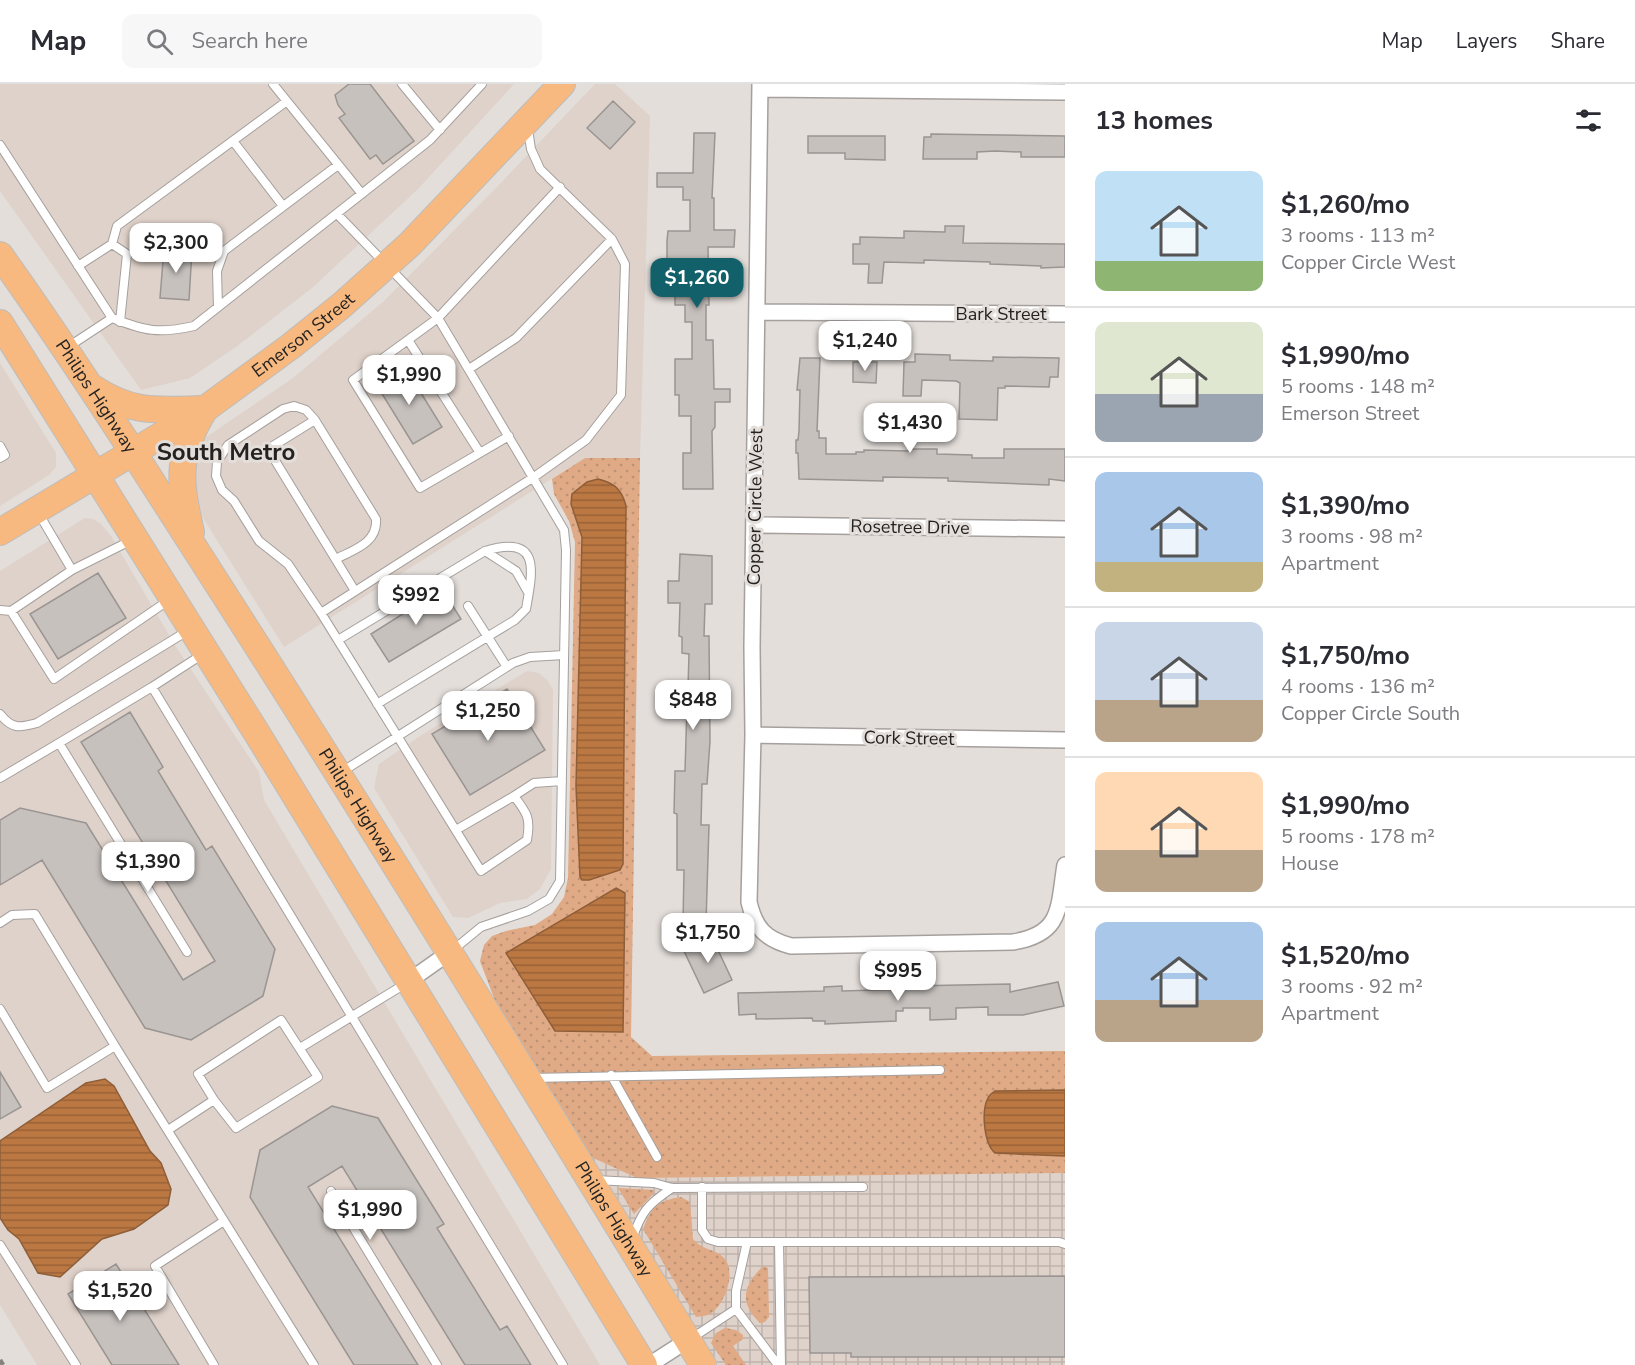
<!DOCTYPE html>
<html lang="en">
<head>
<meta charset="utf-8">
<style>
	:root { --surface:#fff; --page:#f7f7f7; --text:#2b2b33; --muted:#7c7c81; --line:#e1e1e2; --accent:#12616a }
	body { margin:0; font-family:"Nunito Sans",sans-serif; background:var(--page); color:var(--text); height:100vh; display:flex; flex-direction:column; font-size:22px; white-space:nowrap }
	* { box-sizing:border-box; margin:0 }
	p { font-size:20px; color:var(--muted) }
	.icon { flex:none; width:33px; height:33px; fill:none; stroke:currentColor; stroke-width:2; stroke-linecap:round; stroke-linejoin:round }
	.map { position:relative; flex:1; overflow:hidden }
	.panel { display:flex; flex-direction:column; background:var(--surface); width:570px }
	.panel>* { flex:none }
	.price { position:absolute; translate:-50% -51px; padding:0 14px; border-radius:12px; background:#fff; color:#222; font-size:20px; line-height:39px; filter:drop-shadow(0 2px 3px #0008) }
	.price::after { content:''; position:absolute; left:50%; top:36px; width:18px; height:14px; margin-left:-9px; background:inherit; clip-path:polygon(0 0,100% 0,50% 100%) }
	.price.selected { background:var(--accent); color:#fff }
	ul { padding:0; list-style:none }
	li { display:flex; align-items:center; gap:18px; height:150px; padding:0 30px }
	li+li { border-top:2px solid var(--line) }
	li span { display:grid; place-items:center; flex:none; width:168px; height:120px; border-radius:12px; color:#555 }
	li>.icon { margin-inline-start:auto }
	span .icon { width:72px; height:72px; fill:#fffc; stroke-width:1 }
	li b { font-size:26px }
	h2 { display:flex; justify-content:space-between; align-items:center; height:72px; padding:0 30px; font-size:26px }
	header { display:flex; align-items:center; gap:36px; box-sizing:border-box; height:84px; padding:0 30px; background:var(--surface); border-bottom:2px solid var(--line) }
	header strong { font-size:28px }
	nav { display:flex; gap:33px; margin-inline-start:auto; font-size:21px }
	.search { width:420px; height:54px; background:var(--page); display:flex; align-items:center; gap:15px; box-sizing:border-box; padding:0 21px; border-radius:12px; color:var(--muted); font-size:22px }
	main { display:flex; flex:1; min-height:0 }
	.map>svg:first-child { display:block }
	.built { fill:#dfd2ca }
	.industrial { fill:url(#industrial-grid) }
	.grass { fill:url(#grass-dots); fill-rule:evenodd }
	.water { fill:url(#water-rules); stroke:#8e5e38; stroke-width:1.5 }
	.building { fill:#c6c1bd; stroke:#9a9592; stroke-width:1.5 }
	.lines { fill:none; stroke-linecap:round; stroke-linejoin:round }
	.lane-casing { stroke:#a5a09d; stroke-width:10 }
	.street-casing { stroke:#a5a09d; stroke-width:18 }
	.primary-casing { stroke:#bdbdbc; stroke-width:28 }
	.lane { stroke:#fff; stroke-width:8 }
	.street { stroke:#fff; stroke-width:15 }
	.primary { stroke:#f7b97f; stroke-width:26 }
	.rail { stroke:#85827f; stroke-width:4.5; stroke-dasharray:8 8; stroke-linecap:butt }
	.labels { text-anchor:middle; stroke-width:6; stroke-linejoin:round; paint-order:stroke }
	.street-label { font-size:18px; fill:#242221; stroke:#e3deda }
	.district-label { font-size:24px; font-weight:bold; fill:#242221; stroke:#e3deda }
</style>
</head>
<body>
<header>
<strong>Map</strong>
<div class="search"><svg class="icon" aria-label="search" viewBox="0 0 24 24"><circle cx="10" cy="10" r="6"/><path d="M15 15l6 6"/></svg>Search here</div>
<nav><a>Map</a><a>Layers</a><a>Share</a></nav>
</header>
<main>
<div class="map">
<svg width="1065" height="1281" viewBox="0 0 1065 1281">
	<defs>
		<pattern id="industrial-grid" width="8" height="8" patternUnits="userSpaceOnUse" patternTransform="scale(1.5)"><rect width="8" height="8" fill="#dfd2ca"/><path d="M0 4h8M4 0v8" fill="none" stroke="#bfb4ad"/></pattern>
		<pattern id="grass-dots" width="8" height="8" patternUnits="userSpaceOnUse" patternTransform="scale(1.5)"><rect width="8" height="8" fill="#dfaa85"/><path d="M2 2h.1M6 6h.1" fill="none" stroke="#bf9273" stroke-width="1.8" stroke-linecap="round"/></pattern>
		<pattern id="water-rules" width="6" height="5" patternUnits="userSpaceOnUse" patternTransform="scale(1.5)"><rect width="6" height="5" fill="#bc7842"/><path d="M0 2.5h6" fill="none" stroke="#996237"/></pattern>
	</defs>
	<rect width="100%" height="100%" fill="#e3deda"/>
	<path class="built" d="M 0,0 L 514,0 L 418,105 L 312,204 L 236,263 L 190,294 L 141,306 L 0,107 Z
		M 595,0 L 615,0 L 650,32 L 640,374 L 585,374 L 284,563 L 193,418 L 196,360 L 293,294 L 384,217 L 494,106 Z
		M 0,279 L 56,369 L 56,383 L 49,391 L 0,422 Z
		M 85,434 L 93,435 L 101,440 L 111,452 L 176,563 L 259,688 L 264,716 L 600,1281 L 37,1281 L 0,1221 L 0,487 Z
		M 527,587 L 539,589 L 548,597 L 553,606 L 551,785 L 540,805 L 527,815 L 500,819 L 468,834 L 453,833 L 374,704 L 379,680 L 423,650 Z"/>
	<path class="industrial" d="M 591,1073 L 637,1094 L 1065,1089 L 1065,1281 L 718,1281 Z"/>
	<path class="grass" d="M 585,374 L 640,374 L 631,953 L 652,972 L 1065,967 L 1065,1006 L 1028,1006 L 995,1069 L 1065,1072 L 1065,1089 L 637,1094 L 591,1073 L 497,922 L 480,877 L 484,861 L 492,852 L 506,847 L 535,841 L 552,830 L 564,813 L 568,794 L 575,458 L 569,437 L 554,410 L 552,395 ZM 571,420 L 626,422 L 589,796 L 580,793 L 576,702 L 582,453 Z
		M 618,1104 L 654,1106 L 654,1109 L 634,1130 Z
		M 681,1113 L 690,1118 L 693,1155 C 703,1167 717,1165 725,1175 C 736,1189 725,1221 710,1230 C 706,1232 701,1232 696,1233 L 643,1145 C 652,1122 657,1117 681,1113 Z
		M 763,1182 L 768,1184 L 769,1233 L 765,1238 L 760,1239 C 738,1218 744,1201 763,1182 Z
		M 725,1244 L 736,1246 L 743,1251 L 743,1255 L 733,1262 L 746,1281 L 726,1281 L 711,1259 L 716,1249 Z"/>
	<path class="water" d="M 598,395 C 615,399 622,406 626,422 L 623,780 L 620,786 L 589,796 L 582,796 L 580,793 L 576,702 L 582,453 L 571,420 L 572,410 L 587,398 Z
		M 616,804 L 625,809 L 623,948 L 555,947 L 506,869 Z
		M 105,995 L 114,1002 L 150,1067 L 161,1079 L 171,1105 L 168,1121 L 134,1145 L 102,1155 L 60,1193 L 38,1189 L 19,1155 L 8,1146 L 0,1134 L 0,1057 L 86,999 Z
		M 1065,1006 L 1065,1072 L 995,1069 C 984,1060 981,1027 988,1014 C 989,1011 992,1009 995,1007 Z"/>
	<path class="building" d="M 349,0 L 370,0 L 414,57 L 383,80 L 376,71 L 370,75 L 339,34 L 345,30 L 338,21 L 335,11 Z
		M 613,17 L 635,38 L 610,65 L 587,44 Z
		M 694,49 L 715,49 L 712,114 L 714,114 L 714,146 L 735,146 L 734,163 L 708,163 L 709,221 L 706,221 L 706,256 L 713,256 L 714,305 L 730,305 L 730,318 L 715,318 L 715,343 L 712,347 L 713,405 L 683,405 L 683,369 L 691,369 L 691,332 L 679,332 L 679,311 L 675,311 L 675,275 L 692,275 L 692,238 L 685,238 L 685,221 L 675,221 L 675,204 L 682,204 L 682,175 L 667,175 L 667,157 L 668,147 L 690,147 L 690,116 L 683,116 L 683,103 L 657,103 L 657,89 L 693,89 Z
		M 931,50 L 1065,52 L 1065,73 L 1021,73 L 1021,68 L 995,67 L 977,68 L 977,75 L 923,75 L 924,53 L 931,53 Z
		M 808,52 L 885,52 L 885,76 L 845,75 L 845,69 L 808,69 Z
		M 945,142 L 964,142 L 963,159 L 1065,160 L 1065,183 L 1041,184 L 1041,182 L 990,180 L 990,178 L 924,176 L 924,179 L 884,178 L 882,199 L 868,199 L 869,180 L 853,180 L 853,160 L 860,160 L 860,153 L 904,154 L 904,147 L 945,148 Z
		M 164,165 L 192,166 L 189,216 L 160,214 Z
		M 915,270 L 950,271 L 950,276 L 993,277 L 993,273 L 1059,274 L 1058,293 L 1050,293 L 1049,303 L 1005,302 L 1005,304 L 998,304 L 997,336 L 959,335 L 960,299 L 956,297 L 922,296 L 921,312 L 903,312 L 904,278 L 915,278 Z
		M 800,274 L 820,274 L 817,347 L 819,347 L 819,354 L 826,354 L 826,370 L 856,370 L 856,368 L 864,368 L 864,366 L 910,367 L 910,365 L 937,365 L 937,370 L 972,371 L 972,374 L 1004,374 L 1004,365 L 1065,365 L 1065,397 L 1049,395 L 1049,401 L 948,397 L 948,394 L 883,393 L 883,397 L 799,395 L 798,369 L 796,369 L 796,356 L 798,356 L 799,347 L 800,306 L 797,306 Z
		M 853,278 L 877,278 L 876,299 L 853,298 Z
		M 405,283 L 442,343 L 413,360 L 376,300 Z
		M 680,470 L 712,472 L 712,520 L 705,520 L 704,552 L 709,552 L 710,657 L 707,700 L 702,700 L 701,741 L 709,741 L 706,838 L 683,838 L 684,786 L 677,786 L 677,730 L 674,729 L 675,687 L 685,687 L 687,622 L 669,622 L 669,602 L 688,603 L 689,570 L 682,569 L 682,553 L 679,552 L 680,519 L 668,519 L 668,497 L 679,497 Z
		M 98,489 L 126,534 L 58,575 L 30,530 Z
		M 442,505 L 461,535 L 389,578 L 371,550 Z
		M 507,605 L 545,666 L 470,711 L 432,650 Z
		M 130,628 L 163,683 L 158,687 L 206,766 L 212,762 L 275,865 L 263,912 L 191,956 L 145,944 L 42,776 L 0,801 L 0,736 L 20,724 L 86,739 L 183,896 L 215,877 L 81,658 Z
		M 711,851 L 732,896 L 704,909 L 683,865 Z
		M 1058,898 L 1064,922 L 1023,931 L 988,931 L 988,923 L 956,924 L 956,935 L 930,936 L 930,924 L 903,924 L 903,927 L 896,927 L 896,937 L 825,940 L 825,937 L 813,937 L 812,934 L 756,935 L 756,930 L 739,931 L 738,909 L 824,907 L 824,903 L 842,902 L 842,907 L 912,905 L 911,902 L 1010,900 L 1010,908 Z
		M 0,988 L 21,1023 L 0,1035 Z
		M 332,1022 L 378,1034 L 444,1140 L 437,1144 L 500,1246 L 507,1242 L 531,1281 L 465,1281 L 342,1082 L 308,1103 L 418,1281 L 354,1281 L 250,1113 L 260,1066 Z
		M 116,1180 L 179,1281 L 112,1281 L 68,1210 Z
		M 1065,1192 L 1065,1273 L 851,1273 L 851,1269 L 810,1269 L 809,1193 Z"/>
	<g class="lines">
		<defs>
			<path id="lane" d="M 273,0 L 362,110
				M 402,0 L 440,46
				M 233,57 L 283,122
				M 0,61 L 112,234 C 145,247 159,250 194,242 L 430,56 L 482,0
				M 337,130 L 438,234 L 564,446 L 566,466 L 560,797 L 549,815 L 528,827 L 481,843 L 453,866
				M 112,160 L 127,170 L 120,238
				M 78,182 L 112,160 L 117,142 L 287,17
				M 218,223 L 217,187 L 224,167 L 338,81
				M 408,256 L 480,369
				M 68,263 L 112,234
				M 469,285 L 516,254 L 612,155 L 540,85 L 531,65 L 528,45
				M 315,336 L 376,435 C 378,459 353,466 336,475
				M 509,352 L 420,404 L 353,296 L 438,234 L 560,103
				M 0,362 L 5,371 L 0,374
				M 39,430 L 72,486
				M 485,467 L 516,487 L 528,508
				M 355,507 L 268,365 L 315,336 L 306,326 L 294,322 L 283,325 L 228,361 L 217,378 L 216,392 L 222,406 L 234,417 L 259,457 L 288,480 L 321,529 L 534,393 L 586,356 L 621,311 L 625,180 L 612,155
				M 468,522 L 507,583
				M 0,526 L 11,527 L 72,486 L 132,456
				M 11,527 L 54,595 L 169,516
				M 321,529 L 481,787 L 527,756 C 531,734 527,729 514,712 L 534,699 L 562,697
				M 338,556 L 485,467 C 541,450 533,486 526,525 L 515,536 L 377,620
				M 152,603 L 203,570
				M 0,630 C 12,645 19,644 37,639 L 189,546
				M 59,659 L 152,603 L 563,1281
				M 340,689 L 513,579 L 530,573 L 564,571
				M 0,694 L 59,659 L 187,868
				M 456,746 L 514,712
				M 0,839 L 12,831 L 35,830 L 115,962 L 47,1004 L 0,925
				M 281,936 L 318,993 L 236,1044 L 214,1016 L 198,990 Z
				M 115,962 L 314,1281
				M 300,964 L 405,900
				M 611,991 L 657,1073
				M 531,994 L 940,986
				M 168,1046 L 214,1016
				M 595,1096 L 654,1099 L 672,1104 L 863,1103
				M 702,1103 L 702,1146 L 708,1155 L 718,1158 L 1059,1158 L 1065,1160
				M 331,1107 L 437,1281
				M 632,1155 C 642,1127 647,1121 672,1104
				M 747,1158 L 736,1207 L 736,1225 L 778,1281
				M 779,1158 L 781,1281
				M 0,1161 L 76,1281
				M 692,1254 L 736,1225
				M 214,1281 L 155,1182 L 224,1137"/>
			<path id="street" d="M 760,0 L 752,563 L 753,651 L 749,818 C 755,844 765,855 791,862 L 1013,858 C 1063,850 1058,823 1065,781
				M 761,5 L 1065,8
				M 757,228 L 1065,230
				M 755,441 L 1065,445
				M 753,651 L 1065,656
				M 409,897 L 450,868
				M 649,1281 L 688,1256"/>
			<g id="primary">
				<path id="s1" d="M 0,171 C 87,293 166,420 247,546 C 402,789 553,1035 703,1281"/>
				<path d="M 0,239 L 258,651 L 644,1281"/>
				<path d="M 93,304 C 133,330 156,326 202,325"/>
				<path id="s2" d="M 0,448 L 205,325 L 291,262 L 342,221 L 410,160 L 562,0"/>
				<path d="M 191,448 C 179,396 176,372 205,325"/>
			</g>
		</defs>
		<use href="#lane" class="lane-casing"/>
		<use href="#street" class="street-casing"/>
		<use href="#primary" class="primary-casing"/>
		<use href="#lane" class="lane"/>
		<use href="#street" class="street"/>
		<use href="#primary" class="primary"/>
		<path class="rail" d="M 0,1276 L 3,1281"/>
	</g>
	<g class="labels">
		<g class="street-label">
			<text x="1001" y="236">Bark Street</text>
			<text dy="6" stroke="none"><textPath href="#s2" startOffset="362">Emerson Street</textPath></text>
			<text dy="6" stroke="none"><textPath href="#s1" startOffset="171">Philips Highway</textPath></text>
			<text transform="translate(755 423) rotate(-89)" y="6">Copper Circle West</text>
			<text transform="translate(910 443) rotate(1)" y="6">Rosetree Drive</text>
			<text transform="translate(909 654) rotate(1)" y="6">Cork Street</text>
			<text dy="6" stroke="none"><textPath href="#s1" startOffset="657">Philips Highway</textPath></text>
			<text dy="6" stroke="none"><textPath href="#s1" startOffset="1143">Philips Highway</textPath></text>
		</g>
		<g class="district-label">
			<text x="226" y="376">South Metro</text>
		</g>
	</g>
</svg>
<b class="price" style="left:176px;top:190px">$2,300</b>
<b class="price selected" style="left:697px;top:225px">$1,260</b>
<b class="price" style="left:865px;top:288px">$1,240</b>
<b class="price" style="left:409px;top:322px">$1,990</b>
<b class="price" style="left:910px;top:370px">$1,430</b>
<b class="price" style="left:416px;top:542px">$992</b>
<b class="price" style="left:693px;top:647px">$848</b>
<b class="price" style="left:488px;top:658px">$1,250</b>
<b class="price" style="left:148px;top:809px">$1,390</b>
<b class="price" style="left:708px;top:880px">$1,750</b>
<b class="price" style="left:898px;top:918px">$995</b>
<b class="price" style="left:370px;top:1157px">$1,990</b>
<b class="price" style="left:120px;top:1238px">$1,520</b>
</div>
<section class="panel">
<h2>13 homes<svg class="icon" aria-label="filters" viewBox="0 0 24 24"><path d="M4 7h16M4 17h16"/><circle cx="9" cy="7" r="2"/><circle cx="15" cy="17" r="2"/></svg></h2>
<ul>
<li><span style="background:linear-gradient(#bfe0f5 75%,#8fb573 0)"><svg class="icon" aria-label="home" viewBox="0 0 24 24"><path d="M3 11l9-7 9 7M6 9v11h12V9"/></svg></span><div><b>$1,260/mo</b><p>3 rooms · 113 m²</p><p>Copper Circle West</p></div></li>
<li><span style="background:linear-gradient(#dfe7d0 60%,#9aa5b1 0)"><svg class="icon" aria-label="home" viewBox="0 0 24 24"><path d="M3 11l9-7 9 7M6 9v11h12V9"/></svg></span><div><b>$1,990/mo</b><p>5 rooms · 148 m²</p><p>Emerson Street</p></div></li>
<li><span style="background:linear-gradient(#a9c7e8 75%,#c2b280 0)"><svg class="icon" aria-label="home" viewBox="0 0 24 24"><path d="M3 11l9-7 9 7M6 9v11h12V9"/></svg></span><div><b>$1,390/mo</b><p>3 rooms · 98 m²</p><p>Apartment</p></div></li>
<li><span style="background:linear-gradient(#c9d6e8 65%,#b9a48a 0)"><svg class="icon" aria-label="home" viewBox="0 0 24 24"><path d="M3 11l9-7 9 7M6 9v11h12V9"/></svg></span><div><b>$1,750/mo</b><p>4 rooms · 136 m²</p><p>Copper Circle South</p></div></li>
<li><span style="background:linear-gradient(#ffd9b3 65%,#b9a48a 0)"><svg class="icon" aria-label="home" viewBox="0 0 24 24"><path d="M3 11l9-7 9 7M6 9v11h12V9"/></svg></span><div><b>$1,990/mo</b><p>5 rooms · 178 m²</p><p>House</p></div></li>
<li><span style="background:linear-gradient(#a9c7e8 65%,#b9a48a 0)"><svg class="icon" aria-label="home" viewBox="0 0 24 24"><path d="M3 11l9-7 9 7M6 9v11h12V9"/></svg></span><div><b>$1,520/mo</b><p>3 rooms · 92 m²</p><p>Apartment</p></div></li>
</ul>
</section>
</main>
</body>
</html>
